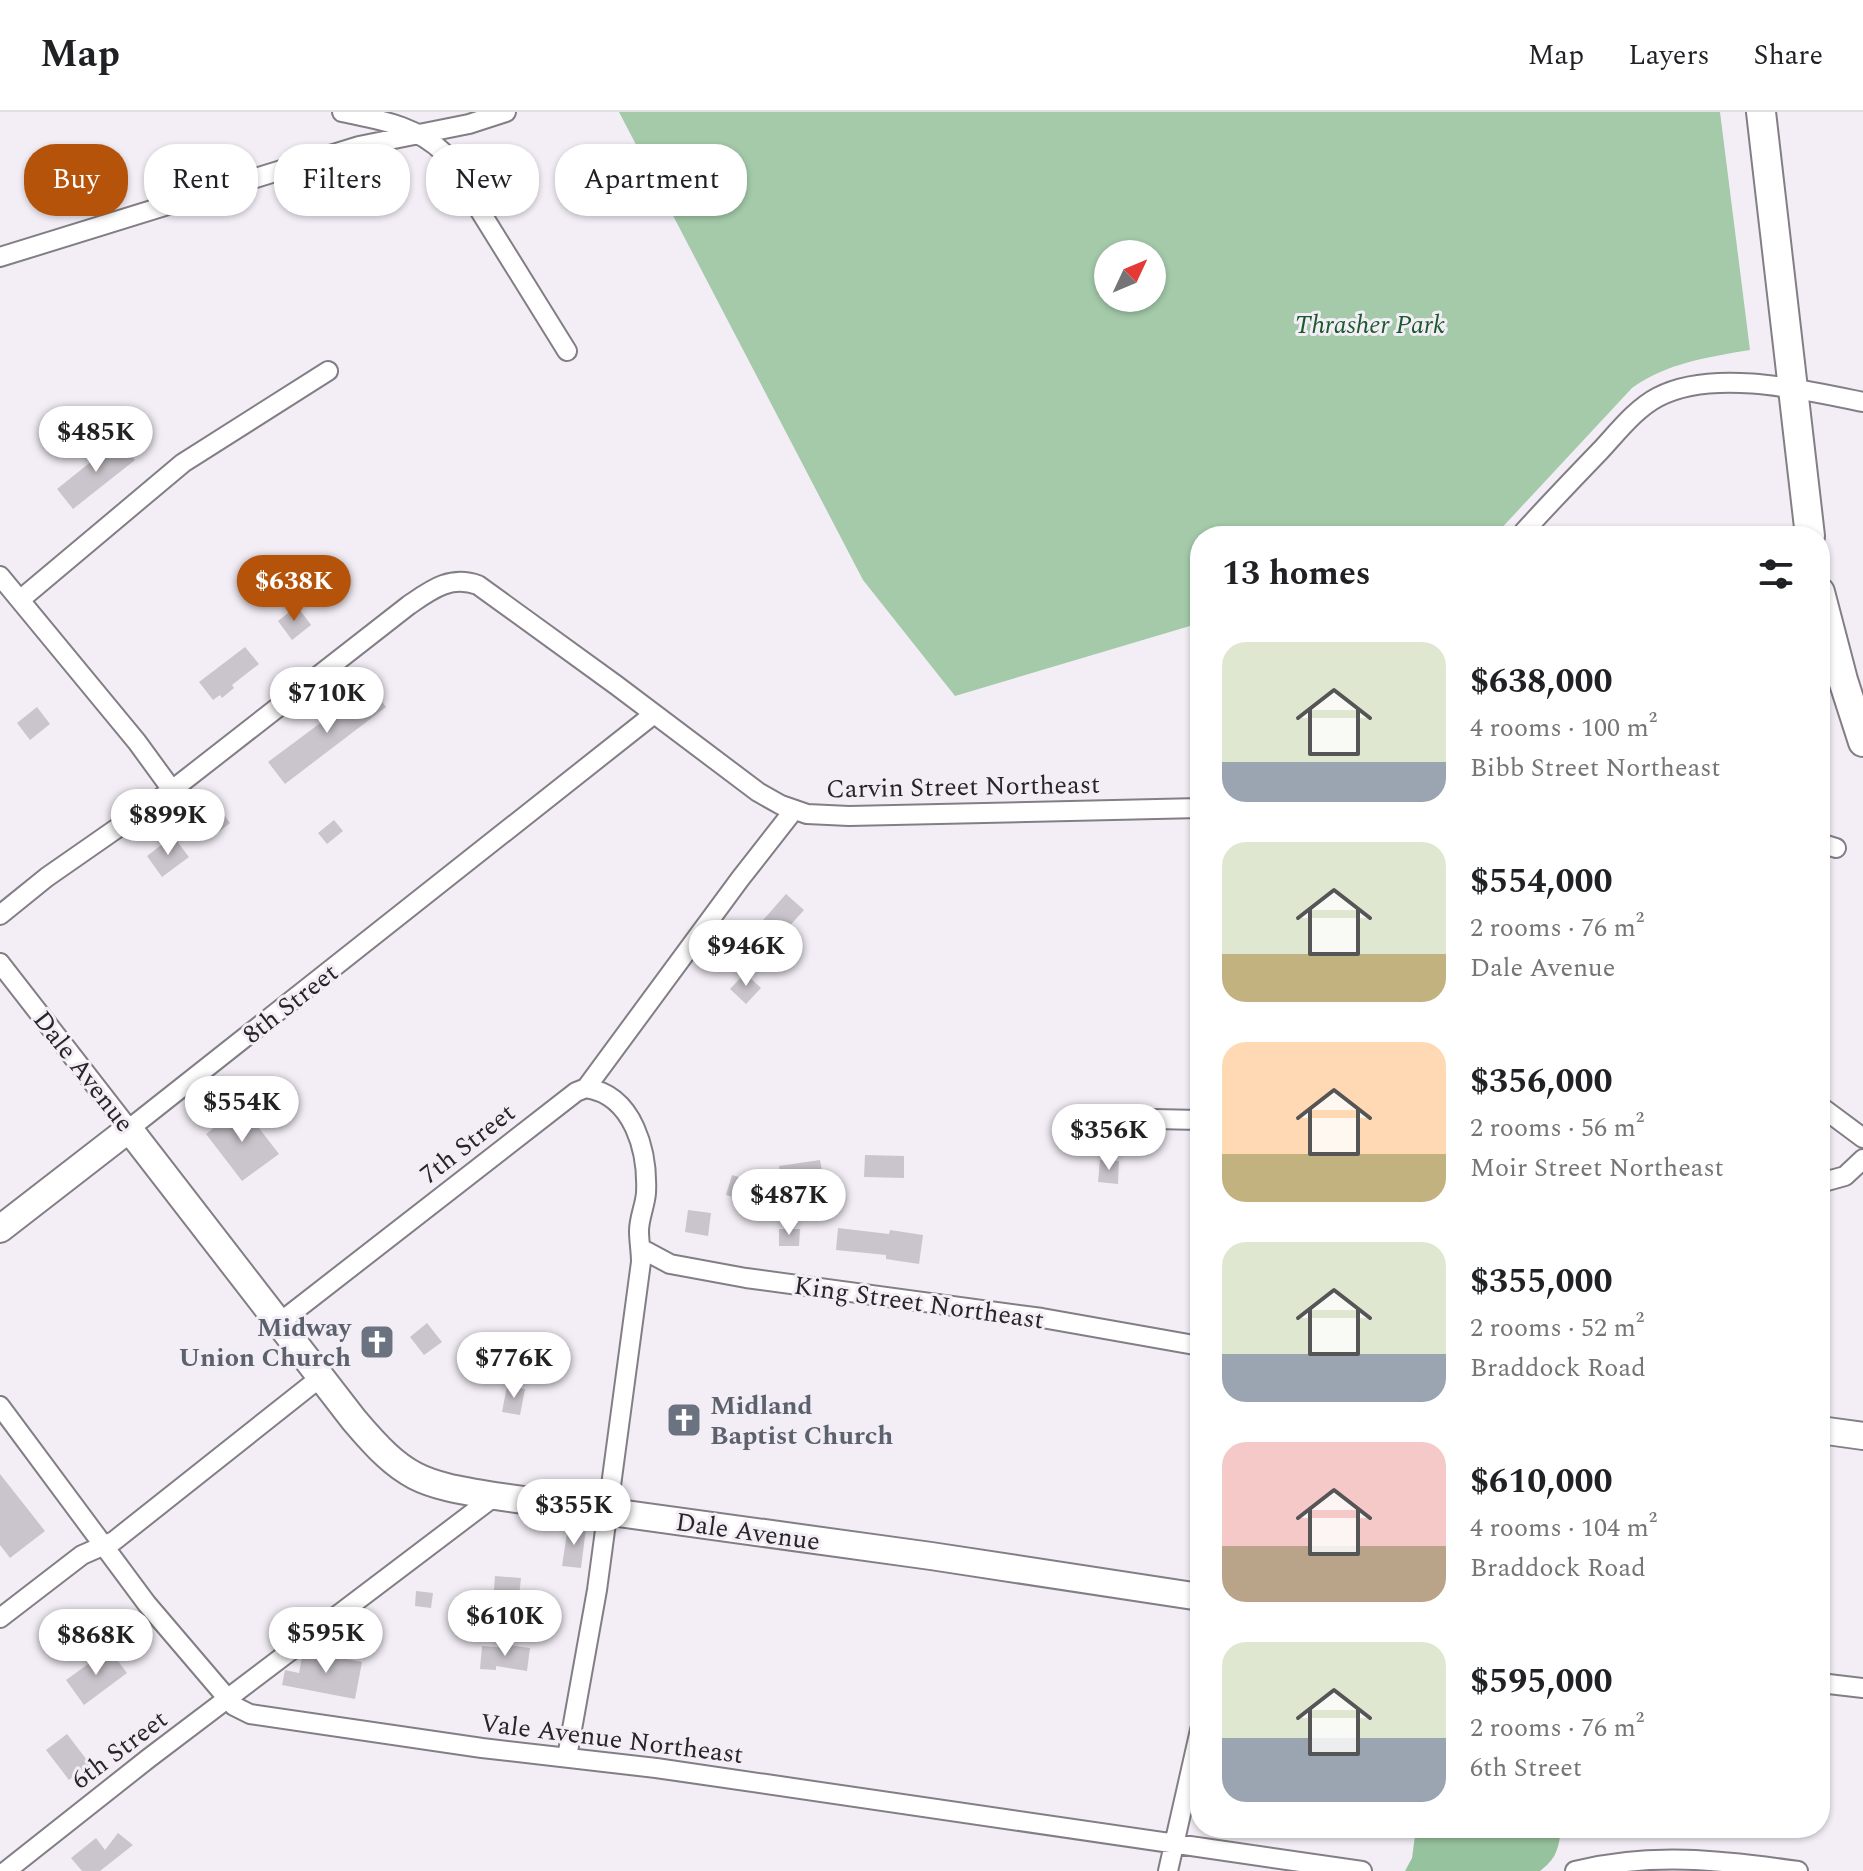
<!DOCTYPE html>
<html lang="en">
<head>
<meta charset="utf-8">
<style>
	:root { --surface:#fff; --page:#f2f2f2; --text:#202124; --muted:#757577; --line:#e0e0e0; --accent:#b45309 }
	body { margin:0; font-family:Spectral,serif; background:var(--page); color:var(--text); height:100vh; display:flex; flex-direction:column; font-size:30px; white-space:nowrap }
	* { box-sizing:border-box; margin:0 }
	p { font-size:26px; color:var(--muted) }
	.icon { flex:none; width:44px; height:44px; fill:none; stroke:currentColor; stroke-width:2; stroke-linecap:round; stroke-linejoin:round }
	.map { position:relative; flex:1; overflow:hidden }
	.panel { position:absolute; left:1190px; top:414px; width:640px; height:1312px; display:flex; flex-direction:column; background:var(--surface); border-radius:32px; box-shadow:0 2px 6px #0004 }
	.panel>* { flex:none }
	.hud { position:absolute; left:24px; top:32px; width:760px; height:72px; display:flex; gap:16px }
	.needle { width:52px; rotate:46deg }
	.controls { position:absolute; left:1094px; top:128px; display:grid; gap:16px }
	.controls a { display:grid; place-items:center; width:72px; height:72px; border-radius:50%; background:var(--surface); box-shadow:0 2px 6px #0004; font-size:40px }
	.price { position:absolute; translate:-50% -68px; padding:0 18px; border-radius:28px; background:#fff; color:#222; font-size:26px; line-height:52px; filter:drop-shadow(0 2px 4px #0008) }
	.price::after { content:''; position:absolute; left:50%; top:48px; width:24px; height:18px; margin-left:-12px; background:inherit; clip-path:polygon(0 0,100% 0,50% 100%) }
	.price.current { background:var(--accent); color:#fff }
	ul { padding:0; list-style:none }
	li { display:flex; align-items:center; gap:24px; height:200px; padding:0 32px }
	li span { display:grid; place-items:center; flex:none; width:224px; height:160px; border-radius:24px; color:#555 }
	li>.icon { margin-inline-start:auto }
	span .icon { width:96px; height:96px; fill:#fffc; stroke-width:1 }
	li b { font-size:34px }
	h2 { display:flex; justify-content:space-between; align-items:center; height:96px; padding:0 32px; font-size:34px }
	.chip { padding:0 28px; border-radius:32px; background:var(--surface); box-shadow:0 2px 6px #0004; font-size:28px; line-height:72px }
	.chip.current { background:var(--accent); color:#fff }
	header { display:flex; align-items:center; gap:48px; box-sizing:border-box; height:112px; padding:0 40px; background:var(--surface); border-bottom:2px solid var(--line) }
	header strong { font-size:38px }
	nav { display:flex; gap:44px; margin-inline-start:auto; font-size:28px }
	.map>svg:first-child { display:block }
	.green { fill:#a4caaa; fill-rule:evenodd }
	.forest { fill:#96c29d }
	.building { fill:#cac5cc }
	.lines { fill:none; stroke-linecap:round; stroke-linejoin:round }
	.street-casing { stroke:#837e85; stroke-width:22 }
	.secondary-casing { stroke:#837e85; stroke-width:30 }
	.primary-casing { stroke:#837e85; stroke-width:32 }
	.street { stroke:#fff; stroke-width:18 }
	.secondary { stroke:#fff; stroke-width:26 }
	.primary { stroke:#fff; stroke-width:28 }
	.labels { text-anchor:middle; stroke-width:6; stroke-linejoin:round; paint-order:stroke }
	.park-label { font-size:26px; font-style:italic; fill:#1a5a2c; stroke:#f3eef6 }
	.street-label { font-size:26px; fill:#272528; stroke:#f3eef6 }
	.worship-label { font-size:26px; font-weight:bold; fill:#5b616d; stroke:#f3eef6; text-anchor:end }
</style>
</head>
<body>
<header>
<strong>Map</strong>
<nav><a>Map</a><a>Layers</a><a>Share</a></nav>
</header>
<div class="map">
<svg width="1863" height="1759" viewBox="0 0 1863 1759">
	<rect width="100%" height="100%" fill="#f3eef6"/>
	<path class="green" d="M 619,0 L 1720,0 L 1750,238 C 1708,245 1667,251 1632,276 L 1497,421 L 1486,424 L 1200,424 L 1200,511 L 955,584 L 863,468 ZM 1108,142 L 1152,142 L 1152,186 L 1108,186 Z"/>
	<path class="forest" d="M 1416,1716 L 1560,1716 L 1561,1719 C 1558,1738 1556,1747 1540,1759 L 1405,1759 L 1412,1746 Z"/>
	<path class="building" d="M 118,328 L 135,348 L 73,397 L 57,377 Z
		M 297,494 L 311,513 L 292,528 L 278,509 Z
		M 245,535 L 259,552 L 232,573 L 234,576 L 222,586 L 220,583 L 213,588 L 199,570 Z
		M 370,574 L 386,595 L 285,672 L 268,650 Z
		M 37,595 L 50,612 L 30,628 L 17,611 Z
		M 217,693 L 230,711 L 211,726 L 197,708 Z
		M 334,708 L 343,719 L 327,732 L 318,721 Z
		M 173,724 L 189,745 L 162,765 L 147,744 Z
		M 786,782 L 804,798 L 760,847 L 743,831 Z
		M 745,861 L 761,876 L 746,892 L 730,877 Z
		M 242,994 L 279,1042 L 242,1069 L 206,1022 Z
		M 865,1043 L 904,1044 L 904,1066 L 864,1065 Z
		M 820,1048 L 824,1070 L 782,1076 L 779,1054 Z
		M 1100,1048 L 1119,1049 L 1118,1072 L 1098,1070 Z
		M 732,1063 L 749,1068 L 743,1088 L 726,1083 Z
		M 688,1098 L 711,1101 L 708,1124 L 685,1120 Z
		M 838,1116 L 889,1122 L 890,1118 L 923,1123 L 919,1152 L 886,1147 L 886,1143 L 836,1138 Z
		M 779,1117 L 800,1117 L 799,1134 L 779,1134 Z
		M 427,1211 L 442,1230 L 424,1243 L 410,1225 Z
		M 507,1274 L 525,1277 L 520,1303 L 502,1300 Z
		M 0,1362 L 45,1419 L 10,1446 L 0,1433 Z
		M 568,1414 L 586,1416 L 581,1456 L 562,1454 Z
		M 495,1464 L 521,1466 L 518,1493 L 493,1491 Z
		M 416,1479 L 433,1481 L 431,1496 L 415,1494 Z
		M 509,1533 L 530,1536 L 527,1559 L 496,1554 L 496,1558 L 480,1557 L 482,1534 L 509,1536 Z
		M 109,1537 L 127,1561 L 84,1593 L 66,1568 Z
		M 309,1540 L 362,1550 L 355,1587 L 282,1573 L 285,1558 L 299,1561 L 302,1545 Z
		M 67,1622 L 90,1652 L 69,1668 L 46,1638 Z
		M 118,1721 L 133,1733 L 100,1759 L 82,1759 L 71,1746 L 96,1726 L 105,1738 Z"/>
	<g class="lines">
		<defs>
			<path id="street" d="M 342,0 C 379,8 416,13 444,41 L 567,239
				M 0,145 L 359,34 L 469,12 L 506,0
				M 1520,424 C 1546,395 1573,367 1600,339 C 1617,321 1635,297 1658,285 C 1713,256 1805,278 1863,290
				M 0,464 L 137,630 L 172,678
				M 21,487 L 183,351 L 328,259
				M 1820,731 L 1836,736
				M 0,803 L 47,765 L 172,678 L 409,493 C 431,478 450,463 478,473 L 616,573 L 758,680 L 781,693 L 807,702 L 849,704 L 1200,696
				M 0,851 L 129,1017 L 654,602
				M 1820,994 L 1863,1026
				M 1107,1006 L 1200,1008
				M 1820,1071 L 1845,1064 L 1863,1047
				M 642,1137 L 670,1152 L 746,1166 L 1042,1206 L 1200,1234
				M 279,1211 L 576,980 L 586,976 L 740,767 L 794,698
				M 0,1294 L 147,1492 L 234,1594 L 250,1602 L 482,1636 L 656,1656 L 1362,1759
				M 0,1506 L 82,1443 L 114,1429 L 321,1265
				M 1820,1571 L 1863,1576
				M 567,1645 L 597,1478 L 641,1150 C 641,1139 639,1129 639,1119 C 639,1106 645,1094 646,1081 C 648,1040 634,983 586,976
				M 6,1759 L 149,1646 L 495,1384
				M 1168,1759 L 1200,1618
				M 1575,1759 C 1650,1740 1722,1748 1798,1759"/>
			<path id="secondary" d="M 0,1117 L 129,1017 L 354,1308 C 404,1367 419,1372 495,1384 L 931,1444 L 1200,1485
				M 1820,1318 L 1863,1324"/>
			<path id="primary" d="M 1761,0 L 1810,424
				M 1820,480 L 1843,568 L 1863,630"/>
		</defs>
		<use href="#street" class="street-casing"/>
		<use href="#secondary" class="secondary-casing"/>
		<use href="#primary" class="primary-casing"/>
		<use href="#street" class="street"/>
		<use href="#secondary" class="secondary"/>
		<use href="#primary" class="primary"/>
	</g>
	<defs>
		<symbol id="church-square" viewBox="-11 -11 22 22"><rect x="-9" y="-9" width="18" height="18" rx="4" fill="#6b7280" stroke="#f3eef6"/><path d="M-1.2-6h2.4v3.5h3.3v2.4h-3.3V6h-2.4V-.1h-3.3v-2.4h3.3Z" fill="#fff"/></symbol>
	</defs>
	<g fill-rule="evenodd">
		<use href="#church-square" x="357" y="1210" width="40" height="40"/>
		<use href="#church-square" x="664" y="1288" width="40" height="40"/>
	</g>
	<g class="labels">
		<g class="park-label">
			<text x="1370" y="221">Thrasher Park</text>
		</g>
		<g class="street-label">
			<text transform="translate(963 674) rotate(-1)" y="9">Carvin Street Northeast</text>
			<text transform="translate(290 891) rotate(-38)" y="9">8th Street</text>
			<text transform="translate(84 959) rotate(52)" y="9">Dale Avenue</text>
			<text transform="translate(467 1031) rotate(-38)" y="9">7th Street</text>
			<text transform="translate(919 1190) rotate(8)" y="9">King Street Northeast</text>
			<text transform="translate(748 1419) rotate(8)" y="9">Dale Avenue</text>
			<text transform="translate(612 1626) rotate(7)" y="9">Vale Avenue Northeast</text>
			<text transform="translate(119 1637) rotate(-37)" y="9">6th Street</text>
		</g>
		<g class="worship-label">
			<text x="351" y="1224">Midway<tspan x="351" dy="30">Union Church</tspan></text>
			<text x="710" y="1302" text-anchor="start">Midland<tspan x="710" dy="30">Baptist Church</tspan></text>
		</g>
	</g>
</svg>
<div class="controls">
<a><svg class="needle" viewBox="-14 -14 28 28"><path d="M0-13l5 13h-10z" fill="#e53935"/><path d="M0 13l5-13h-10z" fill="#757577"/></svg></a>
</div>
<b class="price" style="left:96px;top:362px">$485K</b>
<b class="price current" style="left:294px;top:511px">$638K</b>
<b class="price" style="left:327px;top:623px">$710K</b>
<b class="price" style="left:168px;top:745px">$899K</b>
<b class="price" style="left:746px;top:876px">$946K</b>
<b class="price" style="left:242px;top:1032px">$554K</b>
<b class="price" style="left:1109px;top:1060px">$356K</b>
<b class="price" style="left:789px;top:1125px">$487K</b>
<b class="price" style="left:514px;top:1288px">$776K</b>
<b class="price" style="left:574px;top:1435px">$355K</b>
<b class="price" style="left:505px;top:1546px">$610K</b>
<b class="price" style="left:326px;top:1563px">$595K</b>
<b class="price" style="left:96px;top:1565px">$868K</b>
<div class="hud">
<a class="chip current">Buy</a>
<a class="chip">Rent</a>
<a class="chip">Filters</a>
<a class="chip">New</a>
<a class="chip">Apartment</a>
</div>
<section class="panel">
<h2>13 homes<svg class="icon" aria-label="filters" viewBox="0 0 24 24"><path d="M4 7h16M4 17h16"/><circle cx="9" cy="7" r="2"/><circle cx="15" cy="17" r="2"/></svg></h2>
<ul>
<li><span style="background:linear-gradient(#dfe7d0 75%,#9aa5b1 0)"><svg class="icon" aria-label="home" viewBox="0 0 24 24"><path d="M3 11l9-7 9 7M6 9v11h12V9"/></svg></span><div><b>$638,000</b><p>4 rooms · 100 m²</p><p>Bibb Street Northeast</p></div></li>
<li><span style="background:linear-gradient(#dfe7d0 70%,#c2b280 0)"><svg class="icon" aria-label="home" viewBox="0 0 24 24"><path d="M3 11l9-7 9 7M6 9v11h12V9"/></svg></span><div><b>$554,000</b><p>2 rooms · 76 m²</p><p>Dale Avenue</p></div></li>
<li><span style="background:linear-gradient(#ffd9b3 70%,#c2b280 0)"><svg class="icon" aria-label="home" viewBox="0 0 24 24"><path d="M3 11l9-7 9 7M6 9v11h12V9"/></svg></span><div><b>$356,000</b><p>2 rooms · 56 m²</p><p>Moir Street Northeast</p></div></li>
<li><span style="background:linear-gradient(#dfe7d0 70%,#9aa5b1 0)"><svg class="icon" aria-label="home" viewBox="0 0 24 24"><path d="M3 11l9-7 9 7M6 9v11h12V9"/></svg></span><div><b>$355,000</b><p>2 rooms · 52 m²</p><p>Braddock Road</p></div></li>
<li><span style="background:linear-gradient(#f6c9c9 65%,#b9a48a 0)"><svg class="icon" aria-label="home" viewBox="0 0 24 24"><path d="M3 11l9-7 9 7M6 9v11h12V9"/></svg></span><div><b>$610,000</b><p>4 rooms · 104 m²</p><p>Braddock Road</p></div></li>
<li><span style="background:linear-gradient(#dfe7d0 60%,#9aa5b1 0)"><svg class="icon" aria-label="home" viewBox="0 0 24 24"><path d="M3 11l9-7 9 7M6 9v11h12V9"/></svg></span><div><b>$595,000</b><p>2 rooms · 76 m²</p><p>6th Street</p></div></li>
</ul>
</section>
</div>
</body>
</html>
